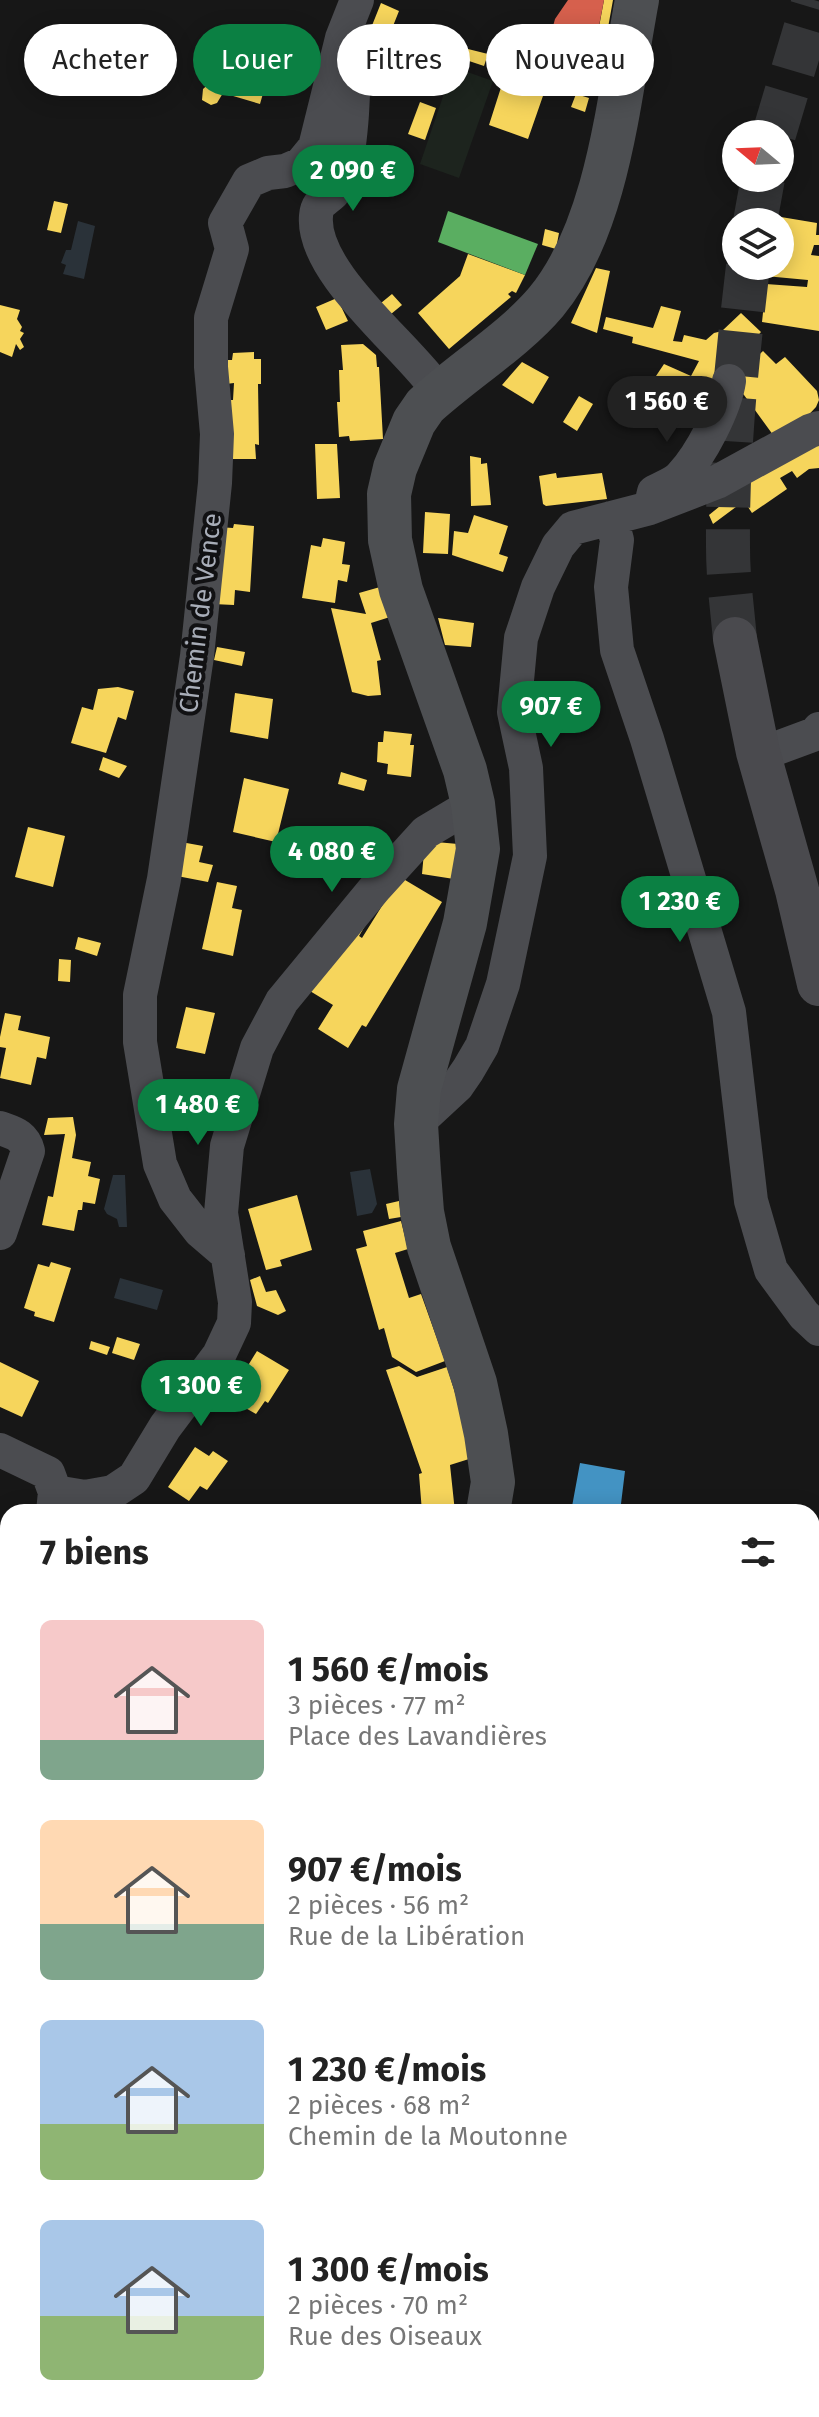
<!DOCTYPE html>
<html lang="fr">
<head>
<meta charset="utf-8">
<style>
	:root { --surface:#fff; --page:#f2f2f2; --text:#222; --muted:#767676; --accent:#0b8043 }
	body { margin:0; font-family:"Fira Sans",sans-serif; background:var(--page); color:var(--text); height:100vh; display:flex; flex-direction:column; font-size:30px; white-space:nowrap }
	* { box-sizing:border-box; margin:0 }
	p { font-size:26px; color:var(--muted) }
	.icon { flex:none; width:44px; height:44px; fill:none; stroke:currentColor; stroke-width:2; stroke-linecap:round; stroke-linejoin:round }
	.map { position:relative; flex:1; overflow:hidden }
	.side { position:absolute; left:0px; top:1504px; width:820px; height:914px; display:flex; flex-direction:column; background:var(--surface); border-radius:24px 24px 0 0; box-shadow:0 4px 20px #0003 }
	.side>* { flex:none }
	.banner { position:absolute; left:24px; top:24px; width:772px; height:72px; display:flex; gap:16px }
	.needle { width:52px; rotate:289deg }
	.controls { position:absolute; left:722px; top:120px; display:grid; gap:16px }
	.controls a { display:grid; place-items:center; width:72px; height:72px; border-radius:50%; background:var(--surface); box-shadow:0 4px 20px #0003; font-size:40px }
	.price { position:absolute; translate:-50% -68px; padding:0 18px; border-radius:28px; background:var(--accent); color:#fff; font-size:26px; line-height:52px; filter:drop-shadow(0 2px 4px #0008) }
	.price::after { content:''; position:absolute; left:50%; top:48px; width:24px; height:18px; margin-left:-12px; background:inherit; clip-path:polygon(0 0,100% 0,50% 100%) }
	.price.selected { background:#222; color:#fff }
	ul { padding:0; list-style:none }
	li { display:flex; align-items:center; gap:24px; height:200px; padding:0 40px }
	li span { display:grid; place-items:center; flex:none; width:224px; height:160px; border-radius:12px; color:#555 }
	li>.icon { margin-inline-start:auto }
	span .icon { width:96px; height:96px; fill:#fffc; stroke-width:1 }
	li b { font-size:34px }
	h2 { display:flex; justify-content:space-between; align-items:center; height:96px; padding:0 40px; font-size:34px }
	.chip { padding:0 28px; border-radius:36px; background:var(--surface); box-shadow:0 4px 20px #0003; font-size:28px; line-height:72px }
	.chip.selected { background:var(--accent); color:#fff }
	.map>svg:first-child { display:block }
	.green { fill:#1d241e }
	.water { fill:#2a3239 }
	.homes { fill:#f6d55c }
	.shops { fill:#d6604d }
	.schools { fill:#4393c3 }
	.public { fill:#5aae61 }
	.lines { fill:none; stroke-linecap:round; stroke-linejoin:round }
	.stream { stroke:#2a3239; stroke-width:9 }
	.secondary-tunnel { stroke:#343537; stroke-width:44; stroke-dasharray:44 22; stroke-linecap:butt }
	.street { stroke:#4b4c50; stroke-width:34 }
	.secondary { stroke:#4a4a4e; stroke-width:44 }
	.primary { stroke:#4d4f52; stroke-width:44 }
	.labels { text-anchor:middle; stroke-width:8; stroke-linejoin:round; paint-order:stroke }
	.street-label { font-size:26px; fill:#a8adb8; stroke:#111113 }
</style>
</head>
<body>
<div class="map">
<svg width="819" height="2417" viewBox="0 0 819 2417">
	<rect width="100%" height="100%" fill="#171717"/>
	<path class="green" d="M 453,67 L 493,81 L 459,178 L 420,164 Z"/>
	<path class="water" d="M 78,221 L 95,226 L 84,279 L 63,274 L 66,265 L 61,263 L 66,250 L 71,250 Z
		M 370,1169 L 377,1204 L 372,1213 L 357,1216 L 350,1172 Z
		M 113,1175 L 125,1175 L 127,1227 L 119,1227 L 117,1219 L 107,1214 L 104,1209 Z
		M 120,1278 L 163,1290 L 157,1310 L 114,1298 Z"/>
	<path class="homes" d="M 604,0 L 613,0 L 598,83 L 589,81 Z
		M 381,3 L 399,11 L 389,36 L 371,28 Z
		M 230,24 L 263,34 L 255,64 L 270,69 L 260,104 L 223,93 L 217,103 L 211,105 L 202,100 L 203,89 L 211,82 L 216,60 L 222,61 Z
		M 464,48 L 488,54 L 484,66 L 460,58 Z
		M 436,54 L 446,57 L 436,85 L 426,82 Z
		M 504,78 L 544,93 L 528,139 L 489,125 Z
		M 576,94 L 589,98 L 585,112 L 571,107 Z
		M 420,102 L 436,108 L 425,140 L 408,134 Z
		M 54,201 L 68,204 L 61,233 L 47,230 Z
		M 775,216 L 817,223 L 816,235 L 819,235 L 819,245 L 814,245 L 811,255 L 819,256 L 819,331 L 762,322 L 766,284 L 807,287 L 808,280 L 765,276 L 766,266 L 780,266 L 780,222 L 774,222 Z
		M 545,229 L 559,233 L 556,249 L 542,245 Z
		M 468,254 L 525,275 L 516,293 L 512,291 L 508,294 L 511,297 L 449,349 L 418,313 L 460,276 Z
		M 596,268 L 610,271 L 597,333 L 571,323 Z
		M 392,294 L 402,305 L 391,314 L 381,303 Z
		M 337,298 L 348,321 L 326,330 L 316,307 Z
		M 0,305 L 20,310 L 17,319 L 22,327 L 20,331 L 24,333 L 20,339 L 24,347 L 20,350 L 16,344 L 12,357 L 0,352 Z
		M 661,306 L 681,311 L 673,341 L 682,342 L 684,335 L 706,340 L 714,333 L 722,331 L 741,313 L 761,332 L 738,357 L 747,366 L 763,351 L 776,364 L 785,357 L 817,391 L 819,400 L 816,407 L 799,425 L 776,439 L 744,395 L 723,374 L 700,423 L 642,397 L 664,364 L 691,376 L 699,361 L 632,343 L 633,337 L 603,329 L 606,317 L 653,328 Z
		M 363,344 L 376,355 L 377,367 L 379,367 L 383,439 L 350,441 L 349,436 L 339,437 L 337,402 L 340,402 L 339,370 L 343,370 L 341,345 Z
		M 254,352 L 254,359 L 261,359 L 261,384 L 258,384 L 259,445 L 255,444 L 256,459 L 232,459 L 230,400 L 233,400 L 234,383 L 226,384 L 225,360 L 232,360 L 233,353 Z
		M 522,362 L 549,377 L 533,404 L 502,385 Z
		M 579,396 L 593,404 L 577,431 L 563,422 Z
		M 819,437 L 819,468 L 809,469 L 797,478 L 792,471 L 780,478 L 787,489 L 752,513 L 744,501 L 713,524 L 709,515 L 746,485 Z
		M 315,444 L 337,444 L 340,498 L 317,499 Z
		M 470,456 L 481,458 L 481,464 L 487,463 L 491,505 L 471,506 Z
		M 556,473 L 557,478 L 602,473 L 607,499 L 546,506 L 543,504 L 539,476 Z
		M 425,512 L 450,514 L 448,554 L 423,553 Z
		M 474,515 L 508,526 L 499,554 L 508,557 L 503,572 L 452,555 L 454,531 L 468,533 Z
		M 234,524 L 254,526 L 250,592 L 235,590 L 234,605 L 213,604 L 218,527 L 233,528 Z
		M 323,538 L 345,542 L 342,564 L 350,565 L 347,582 L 338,580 L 335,603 L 302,598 L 311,545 L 321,547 Z
		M 380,587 L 390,617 L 371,623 L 381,660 L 377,661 L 381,695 L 368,696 L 352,692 L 331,608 L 366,614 L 359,593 Z
		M 438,618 L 474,623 L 471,647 L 445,645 Z
		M 217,647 L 245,652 L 242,666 L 214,660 Z
		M 118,687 L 134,691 L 126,720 L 118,717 L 106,753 L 71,743 L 82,707 L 93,710 L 98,689 Z
		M 235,693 L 273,699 L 268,739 L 230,732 Z
		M 384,731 L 412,734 L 410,745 L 414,745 L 411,777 L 387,774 L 388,764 L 377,762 L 378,742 L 383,742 Z
		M 103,757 L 127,766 L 119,778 L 99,770 Z
		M 341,772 L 367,780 L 364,791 L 338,784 Z
		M 244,778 L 289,789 L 276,842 L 233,832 Z
		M 28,827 L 65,836 L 53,887 L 15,877 Z
		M 425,841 L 458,844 L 454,879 L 422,874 Z
		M 181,842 L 203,846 L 199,862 L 213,865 L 208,882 L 177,876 Z
		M 400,877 L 442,902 L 366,1027 L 362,1025 L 348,1048 L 318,1029 L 333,1005 L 305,988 L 372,914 L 359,936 L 362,938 Z
		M 217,882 L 237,886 L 232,908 L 242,910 L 233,956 L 202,949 Z
		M 78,937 L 101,943 L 97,956 L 75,949 Z
		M 59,959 L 71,960 L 70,982 L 58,981 Z
		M 186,1007 L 215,1013 L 205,1054 L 176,1048 Z
		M 5,1013 L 21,1016 L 18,1030 L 50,1037 L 46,1059 L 37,1057 L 31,1085 L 0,1078 L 6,1048 L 0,1047 L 0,1037 Z
		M 73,1117 L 76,1135 L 72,1158 L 91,1162 L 88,1176 L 100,1179 L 95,1204 L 83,1202 L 82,1210 L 78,1210 L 74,1231 L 42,1225 L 48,1196 L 53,1197 L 65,1134 L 44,1135 L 48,1118 Z
		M 297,1195 L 312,1250 L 280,1260 L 282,1266 L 266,1270 L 248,1209 Z
		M 399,1201 L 401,1217 L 389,1219 L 386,1204 Z
		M 401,1221 L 408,1249 L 395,1253 L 409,1298 L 421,1294 L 445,1361 L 416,1372 L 392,1357 L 384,1328 L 379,1330 L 356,1249 L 367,1246 L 363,1231 Z
		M 51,1262 L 71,1268 L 54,1322 L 34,1316 L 35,1312 L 24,1308 L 38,1264 L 49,1267 Z
		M 260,1276 L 266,1292 L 276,1290 L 286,1311 L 278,1315 L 257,1306 L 250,1280 Z
		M 117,1337 L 140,1344 L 134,1360 L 112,1353 Z
		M 91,1341 L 110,1347 L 107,1355 L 89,1349 Z
		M 257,1351 L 289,1370 L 268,1403 L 265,1401 L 256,1414 L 228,1398 Z
		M 0,1362 L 39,1381 L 22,1417 L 0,1407 Z
		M 399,1366 L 417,1377 L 447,1367 L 467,1432 L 469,1459 L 450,1465 L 455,1512 L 422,1512 L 419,1474 L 422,1473 L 386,1370 Z
		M 195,1447 L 209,1456 L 213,1451 L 228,1461 L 207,1490 L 200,1486 L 189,1501 L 168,1487 Z
		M 8,2023 L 8,2070 L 0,2064 L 0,2033 Z
		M 816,2077 L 819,2084 L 819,2111 L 812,2113 L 812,2078 Z
		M 117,2410 L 171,2410 L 171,2417 L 117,2417 Z"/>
	<path class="shops" d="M 568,0 L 604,0 L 586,93 L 572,88 L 575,78 L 542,67 L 555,19 Z
		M 0,1858 L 8,1864 L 8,1915 L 0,1924 Z"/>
	<path class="schools" d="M 580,1463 L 625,1471 L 620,1512 L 571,1512 Z
		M 812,1677 L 819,1677 L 819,1739 L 812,1745 Z"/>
	<path class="public" d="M 448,211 L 538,244 L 525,275 L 438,242 Z"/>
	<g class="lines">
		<path class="stream" d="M 0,2250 L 8,2253
			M 295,2410 L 298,2417"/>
		<path class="secondary-tunnel" d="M 774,134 L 814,0
			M 755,222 L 763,178
			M 735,639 C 732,608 728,578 728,547 C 727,453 737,360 748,266"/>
		<path class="street" d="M 354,55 C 354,87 352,141 344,171 C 342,177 337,188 333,193 C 325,201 317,202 316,216 C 311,273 408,346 440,393
			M 653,496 L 654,492 C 663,487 675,483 681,476 C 701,455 725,408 729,381
			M 611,518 L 617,540 L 611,587 L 617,650 L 647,739 L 729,1012 L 751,1201 L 771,1270 L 804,1315 L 819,1329
			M 758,752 L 772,750 L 815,734 L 819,729
			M 416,1124 L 457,1086 L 468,1070 L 482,1046 L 503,984 L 530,856 L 526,768 L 514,712 L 521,638 L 538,587 L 558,546 L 573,528 L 650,508 L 717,482 L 810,431 L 819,428
			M 0,1128 C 14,1133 24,1135 28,1151 L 0,1233
			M 228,1255 L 200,1231 L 175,1199 L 160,1164 L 140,1042 L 140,995 L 164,879 L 197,656 L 215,483 L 217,434 L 211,367 L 211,318 L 232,249 L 225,223 L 249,181 L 268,173 L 285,171 L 301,164 L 315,147 L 342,38 L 357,0
			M 0,1450 L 48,1473 L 55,1492 L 53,1512
			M 55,1492 L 85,1497 L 113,1492 L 134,1478 L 165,1427 L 219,1355 L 234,1323 L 235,1302 L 221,1213 L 227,1146 L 257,1048 L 282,1001 L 376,887 L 426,832 L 473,804
			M 0,1549 L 8,1545
			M 0,1626 L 8,1630
			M 0,1733 L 8,1714
			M 812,2051 L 819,2062
			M 812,2174 L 819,2162
			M 237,2410 L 240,2417"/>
		<path class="secondary" d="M 735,639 L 758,752 L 797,890 L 819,984
			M 812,2256 L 819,2245
			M 707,2417 L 712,2410"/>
		<path class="primary" d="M 488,1512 L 493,1482 L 486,1434 L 475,1383 L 429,1247 L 422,1212 L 419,1173 L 416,1124 L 419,1089 L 465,923 L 478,849 L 473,804 L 465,770 L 401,590 L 390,540 L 389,494 L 395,468 L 414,422 L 425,406 C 462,372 515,339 546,302 C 609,226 619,95 637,0
			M 0,1990 L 8,1983"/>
	</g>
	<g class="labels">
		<g class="street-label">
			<text transform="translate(200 613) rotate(-83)" y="9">Chemin de Vence</text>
		</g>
	</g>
</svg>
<div class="controls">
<a><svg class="needle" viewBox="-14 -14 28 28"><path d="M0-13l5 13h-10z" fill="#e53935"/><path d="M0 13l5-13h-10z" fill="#767676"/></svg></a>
<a><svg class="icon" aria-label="layers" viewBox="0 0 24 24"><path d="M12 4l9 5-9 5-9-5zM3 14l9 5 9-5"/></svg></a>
</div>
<b class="price" style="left:353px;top:213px">2 090 €</b>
<b class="price selected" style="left:667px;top:444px">1 560 €</b>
<b class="price" style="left:551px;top:749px">907 €</b>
<b class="price" style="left:332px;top:894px">4 080 €</b>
<b class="price" style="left:680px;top:944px">1 230 €</b>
<b class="price" style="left:198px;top:1147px">1 480 €</b>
<b class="price" style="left:201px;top:1428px">1 300 €</b>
<div class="banner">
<a class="chip">Acheter</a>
<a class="chip selected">Louer</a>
<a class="chip">Filtres</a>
<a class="chip">Nouveau</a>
</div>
<section class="side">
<h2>7 biens<svg class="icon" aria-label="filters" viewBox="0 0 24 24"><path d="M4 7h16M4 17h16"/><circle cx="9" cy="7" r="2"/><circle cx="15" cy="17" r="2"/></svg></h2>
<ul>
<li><span style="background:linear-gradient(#f6c9c9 75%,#7fa58c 0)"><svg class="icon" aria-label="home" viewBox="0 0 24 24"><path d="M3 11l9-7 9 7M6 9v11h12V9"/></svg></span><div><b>1 560 €/mois</b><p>3 pièces · 77 m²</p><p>Place des Lavandières</p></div></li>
<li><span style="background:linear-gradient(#ffd9b3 65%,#7fa58c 0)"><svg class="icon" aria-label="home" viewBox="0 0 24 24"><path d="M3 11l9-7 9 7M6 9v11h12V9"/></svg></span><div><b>907 €/mois</b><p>2 pièces · 56 m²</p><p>Rue de la Libération</p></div></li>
<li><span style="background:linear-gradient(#a9c7e8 65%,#8fb573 0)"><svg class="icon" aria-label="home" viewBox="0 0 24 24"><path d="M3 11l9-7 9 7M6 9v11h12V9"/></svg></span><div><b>1 230 €/mois</b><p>2 pièces · 68 m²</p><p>Chemin de la Moutonne</p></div></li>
<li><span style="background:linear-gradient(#a9c7e8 60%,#8fb573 0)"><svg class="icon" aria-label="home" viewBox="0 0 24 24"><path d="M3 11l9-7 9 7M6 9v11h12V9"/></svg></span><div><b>1 300 €/mois</b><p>2 pièces · 70 m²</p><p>Rue des Oiseaux</p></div></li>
</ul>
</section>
</div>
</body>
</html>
